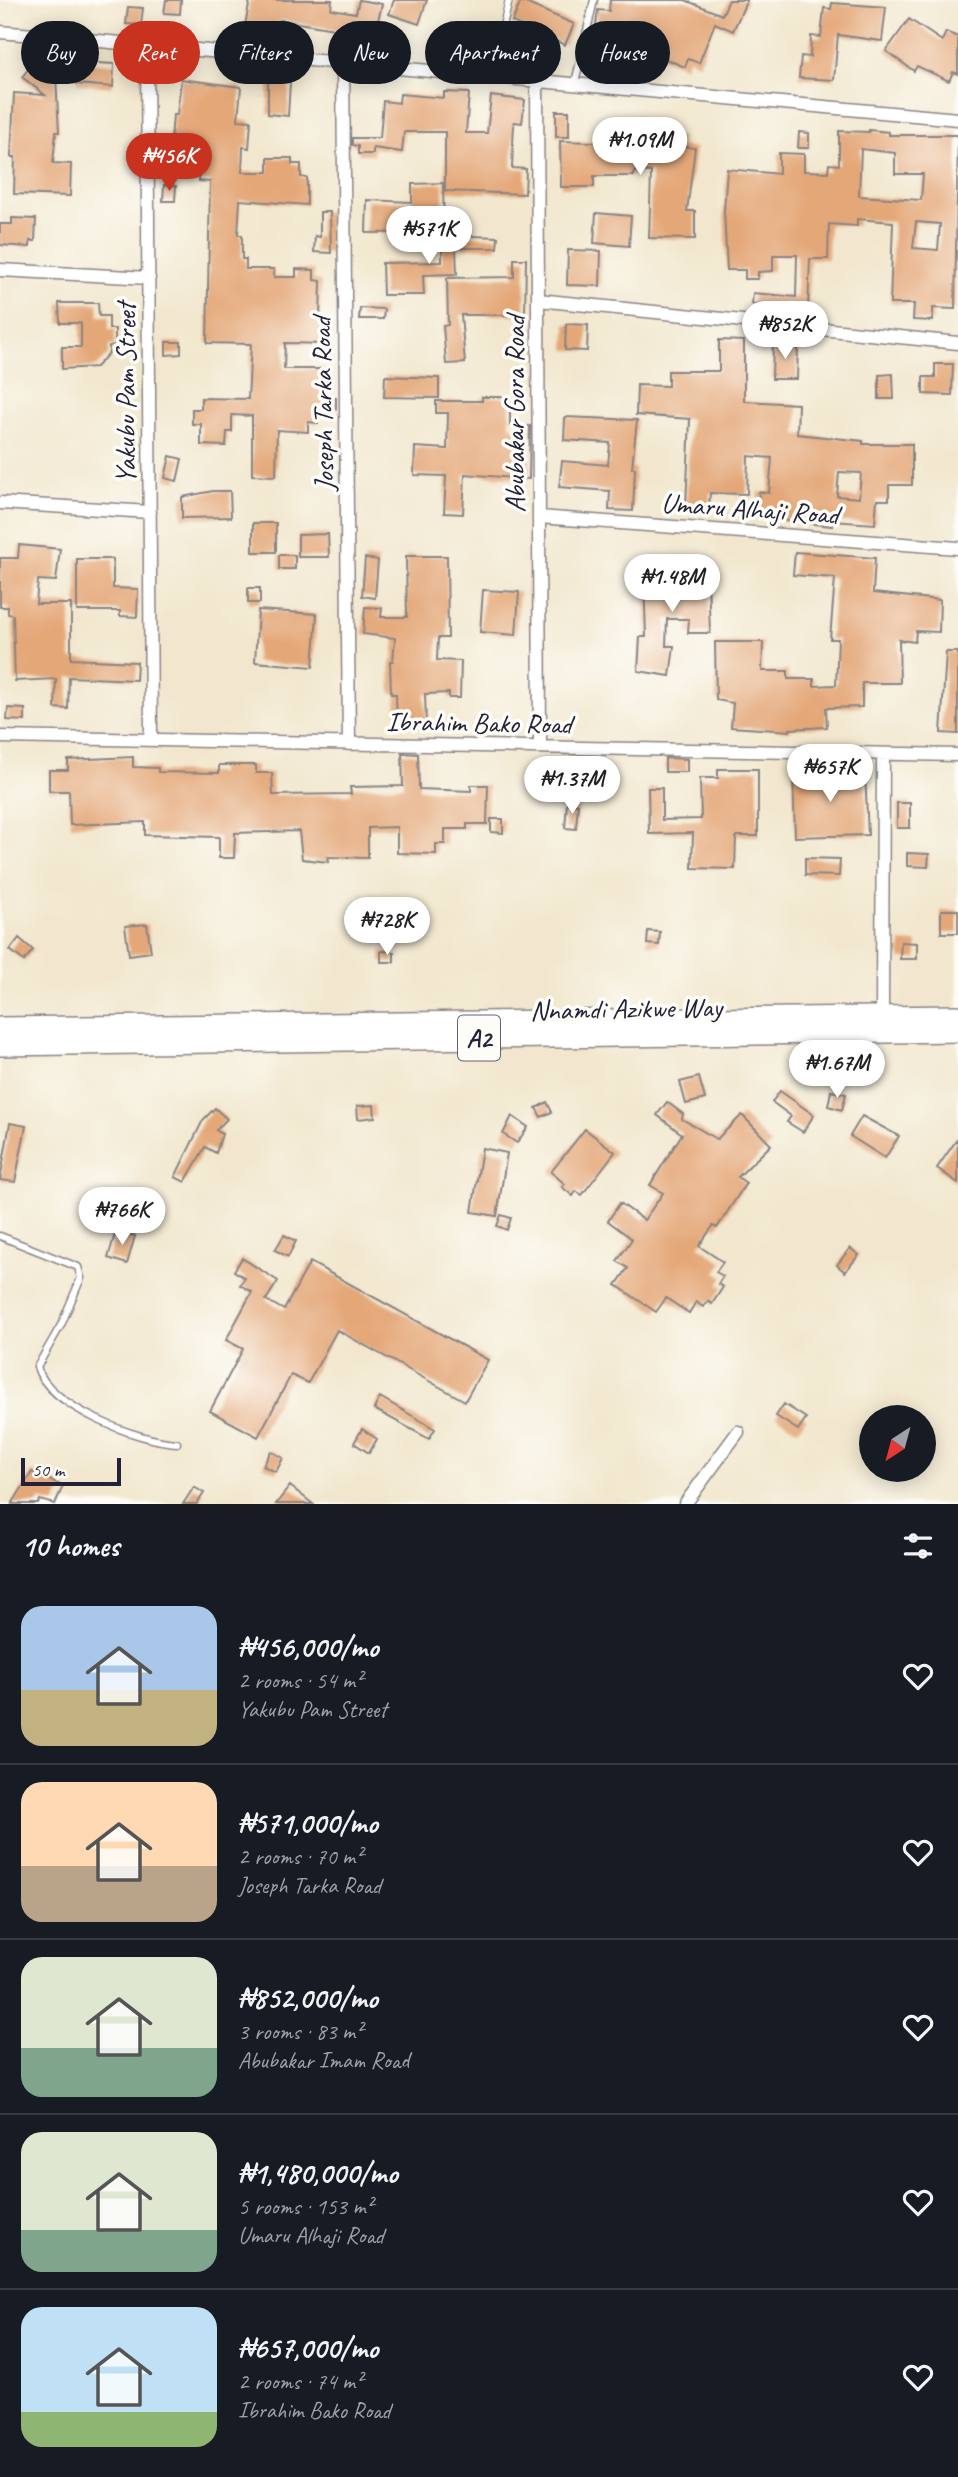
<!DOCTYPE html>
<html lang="en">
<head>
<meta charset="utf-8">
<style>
	:root { --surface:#171b24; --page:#20242c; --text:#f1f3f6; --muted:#9ea1a6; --line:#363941; --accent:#c8321e }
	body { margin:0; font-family:Caveat,sans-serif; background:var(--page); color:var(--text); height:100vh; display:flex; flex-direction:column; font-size:26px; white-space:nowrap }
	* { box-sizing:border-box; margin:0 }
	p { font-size:23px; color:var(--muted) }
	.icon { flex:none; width:38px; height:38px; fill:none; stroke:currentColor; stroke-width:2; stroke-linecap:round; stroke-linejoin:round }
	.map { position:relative; height:1504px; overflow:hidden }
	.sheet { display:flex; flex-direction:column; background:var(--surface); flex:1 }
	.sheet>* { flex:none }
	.guide { position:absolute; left:21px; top:21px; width:917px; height:63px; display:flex; gap:14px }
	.needle { width:46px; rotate:216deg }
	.tools { position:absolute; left:859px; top:1405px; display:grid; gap:14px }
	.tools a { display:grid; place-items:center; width:77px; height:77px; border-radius:50%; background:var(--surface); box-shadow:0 4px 18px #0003; font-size:35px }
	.scale { position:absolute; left:21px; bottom:18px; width:100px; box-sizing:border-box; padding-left:7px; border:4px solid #22223b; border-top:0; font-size:19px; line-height:24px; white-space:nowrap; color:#22223b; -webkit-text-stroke:5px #fdfcf7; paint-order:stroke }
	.price { position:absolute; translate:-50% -60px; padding:0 16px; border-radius:24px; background:#fff; color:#222; font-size:23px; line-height:46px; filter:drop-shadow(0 2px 4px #0008) }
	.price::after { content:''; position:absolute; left:50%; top:42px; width:21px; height:16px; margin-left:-10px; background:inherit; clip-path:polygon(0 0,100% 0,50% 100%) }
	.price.on { background:var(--accent); color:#fff }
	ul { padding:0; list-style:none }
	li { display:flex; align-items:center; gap:21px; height:175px; padding:0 21px }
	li+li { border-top:2px solid var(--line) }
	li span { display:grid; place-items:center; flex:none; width:196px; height:140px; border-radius:21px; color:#555 }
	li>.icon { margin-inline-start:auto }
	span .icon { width:84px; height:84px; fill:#fffc; stroke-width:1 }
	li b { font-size:30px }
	h2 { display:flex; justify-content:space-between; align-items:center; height:84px; padding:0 21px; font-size:30px }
	.chip { padding:0 24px; border-radius:32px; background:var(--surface); box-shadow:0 4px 18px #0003; font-size:24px; line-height:63px }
	.chip.on { background:var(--accent); color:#fff }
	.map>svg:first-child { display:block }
	.building { fill:#e4a778; fill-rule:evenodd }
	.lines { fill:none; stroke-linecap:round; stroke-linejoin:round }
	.service-casing { stroke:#8a8484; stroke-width:9 }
	.minor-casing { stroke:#8a8484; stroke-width:15 }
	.trunk-casing { stroke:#8a8484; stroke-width:24 }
	.service { stroke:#fff; stroke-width:6 }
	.minor { stroke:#fff; stroke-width:12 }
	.trunk { stroke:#fff; stroke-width:21 }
	.labels { text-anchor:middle; stroke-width:7; stroke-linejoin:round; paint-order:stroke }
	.shield { fill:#fdfcf7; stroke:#646373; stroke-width:2 }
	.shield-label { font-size:26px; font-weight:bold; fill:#22223b }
	.street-label { font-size:28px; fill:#22223b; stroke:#fdfcf7 }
</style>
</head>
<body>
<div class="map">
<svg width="958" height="1504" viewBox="0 0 958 1504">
	<rect width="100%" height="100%" fill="#fdfcf7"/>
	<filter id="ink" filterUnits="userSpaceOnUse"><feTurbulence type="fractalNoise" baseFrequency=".0143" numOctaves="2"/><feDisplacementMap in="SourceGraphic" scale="14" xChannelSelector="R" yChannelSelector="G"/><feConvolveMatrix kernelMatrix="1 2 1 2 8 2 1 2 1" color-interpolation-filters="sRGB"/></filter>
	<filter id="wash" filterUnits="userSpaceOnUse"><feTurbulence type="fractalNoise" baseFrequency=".00686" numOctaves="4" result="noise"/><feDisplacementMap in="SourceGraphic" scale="28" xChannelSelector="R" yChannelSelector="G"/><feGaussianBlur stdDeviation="1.57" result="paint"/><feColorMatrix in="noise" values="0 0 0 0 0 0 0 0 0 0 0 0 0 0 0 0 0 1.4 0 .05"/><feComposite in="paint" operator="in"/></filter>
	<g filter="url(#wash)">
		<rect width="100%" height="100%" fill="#f2e7ce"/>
		<g id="blocks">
			<path class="building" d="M 166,0 L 181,0 L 180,14 L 164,13 Z
				M 250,0 L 332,0 L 331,9 L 356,13 L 359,0 L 382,4 L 373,42 L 351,37 L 352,32 L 280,20 L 277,36 L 244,30 Z
				M 394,0 L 427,0 L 419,24 L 389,14 Z
				M 610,0 L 685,0 L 722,15 L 729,0 L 747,0 L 733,31 L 715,23 L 699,63 L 688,59 L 685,67 L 658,56 L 652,72 L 609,64 L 613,34 L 595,32 L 598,10 L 609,11 Z
				M 521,1 L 574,24 L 565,45 L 512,22 Z
				M 832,3 L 886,7 L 882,41 L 838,35 L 834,80 L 799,78 L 801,56 L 810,57 L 811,36 L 821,37 L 824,8 L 831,9 Z
				M 128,7 L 143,8 L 141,25 L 126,24 Z
				M 909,19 L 942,41 L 946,32 L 958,37 L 958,74 L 953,72 L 949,81 L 917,66 L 914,71 L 886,51 Z
				M 55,58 L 59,132 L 56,132 L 53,163 L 71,164 L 70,196 L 14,194 L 15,157 L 11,157 L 14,93 L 45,95 L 22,77 L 36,59 Z
				M 79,62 L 114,64 L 113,87 L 77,84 Z
				M 181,79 L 241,87 L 238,120 L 251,121 L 249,148 L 243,147 L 242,172 L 268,172 L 268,158 L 292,158 L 292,164 L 301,164 L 301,177 L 307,178 L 307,205 L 240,200 L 238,235 L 242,235 L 242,259 L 246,259 L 246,269 L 274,269 L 274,277 L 296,277 L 296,269 L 314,270 L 314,280 L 321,281 L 320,319 L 327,319 L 328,344 L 285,343 L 284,369 L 327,369 L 327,398 L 336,398 L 336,409 L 319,408 L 318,423 L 308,422 L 308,432 L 277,430 L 276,476 L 252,475 L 252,416 L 232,415 L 232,432 L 227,432 L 226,446 L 201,445 L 201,424 L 192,424 L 192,409 L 201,409 L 201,398 L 248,399 L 251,344 L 207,343 L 210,182 L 199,181 L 199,171 L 174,169 L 176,139 L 171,139 L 173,115 L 177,115 Z
				M 268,80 L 290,82 L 288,116 L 268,114 Z
				M 444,92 L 469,93 L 466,133 L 487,133 L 491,96 L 525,100 L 522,123 L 514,122 L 512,168 L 526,169 L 525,194 L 445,191 L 445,132 L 404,132 L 402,152 L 373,148 L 373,154 L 358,154 L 358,146 L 352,145 L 352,138 L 380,138 L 383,101 L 399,103 L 400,94 L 444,98 Z
				M 556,111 L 569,111 L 569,137 L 556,137 Z
				M 869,130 L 889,132 L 889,135 L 958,135 L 955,309 L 933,308 L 933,321 L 913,320 L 914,304 L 890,304 L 893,222 L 857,219 L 857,226 L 829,224 L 828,259 L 810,259 L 808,310 L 752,304 L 753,293 L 796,297 L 797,255 L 773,255 L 773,271 L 758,272 L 758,279 L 745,279 L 745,270 L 727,270 L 724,210 L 727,169 L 779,174 L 779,153 L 804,154 L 804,171 L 828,172 L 829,164 L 839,165 L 839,131 L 869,132 ZM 861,149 L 895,153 L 895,174 L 923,174 L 921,200 L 859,196 ZM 916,222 L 940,224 L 938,250 L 913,248 Z
				M 799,132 L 809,133 L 809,148 L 798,148 Z
				M 667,135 L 681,137 L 680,146 L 695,148 L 687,211 L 695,211 L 695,239 L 649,238 L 651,172 L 635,171 L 634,176 L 594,176 L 594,187 L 561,187 L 560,141 L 666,144 Z
				M 443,183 L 444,232 L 366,233 L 367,200 L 412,202 L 412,184 Z
				M 164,185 L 176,186 L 175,201 L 163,201 Z
				M 320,212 L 330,212 L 331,253 L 314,252 L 315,236 L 320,237 Z
				M 596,213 L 631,216 L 629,246 L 594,243 Z
				M 12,218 L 36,219 L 35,241 L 30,241 L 30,247 L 0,245 L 0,224 L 12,224 Z
				M 442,235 L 498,237 L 497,248 L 456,248 L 457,274 L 423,275 L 424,295 L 383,295 L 382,263 L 442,262 Z
				M 568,250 L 601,251 L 600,286 L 567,285 Z
				M 514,259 L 526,259 L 525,315 L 461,315 L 465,363 L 446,364 L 443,326 L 448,325 L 447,278 L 514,277 Z
				M 59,303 L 98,303 L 99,316 L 109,316 L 109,329 L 115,329 L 115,345 L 109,346 L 109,353 L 96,367 L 62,369 L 62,347 L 81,347 L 81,323 L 60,323 Z
				M 360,308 L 384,309 L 383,319 L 359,319 Z
				M 566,324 L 588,325 L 587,351 L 565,350 Z
				M 719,340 L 744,341 L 744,401 L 798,404 L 797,434 L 863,441 L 863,444 L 912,444 L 912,485 L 889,485 L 889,500 L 877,500 L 875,524 L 832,521 L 832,526 L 757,517 L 759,492 L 769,493 L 772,458 L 748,456 L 747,494 L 710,493 L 709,507 L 686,506 L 690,419 L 636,415 L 637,385 L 668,386 L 668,371 L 719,371 ZM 839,472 L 861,473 L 859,498 L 837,496 Z
				M 166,342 L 181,342 L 181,354 L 166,355 Z
				M 773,343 L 798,344 L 797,379 L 772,379 Z
				M 935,364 L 953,364 L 952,395 L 923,394 L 923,377 L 935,377 Z
				M 893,374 L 894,399 L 879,399 L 879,375 Z
				M 385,376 L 439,378 L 439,398 L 384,397 Z
				M 482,397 L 510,397 L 510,426 L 530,426 L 529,479 L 465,474 L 463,514 L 444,513 L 446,476 L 414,475 L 415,447 L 447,449 L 448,413 L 436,413 L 436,401 L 482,401 Z
				M 565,417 L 637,420 L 632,468 L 635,468 L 633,511 L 609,510 L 610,491 L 559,487 L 562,461 L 608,465 L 610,443 L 564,440 Z
				M 170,456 L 182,459 L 177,481 L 165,478 Z
				M 213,491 L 230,491 L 231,517 L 182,518 L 182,497 Z
				M 253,523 L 276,523 L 276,552 L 253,552 Z
				M 328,534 L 329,557 L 298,557 L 298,535 Z
				M 19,545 L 60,549 L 56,581 L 38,580 L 36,604 L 71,604 L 71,659 L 137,662 L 136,680 L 69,677 L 68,709 L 55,708 L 56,679 L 15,681 L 13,615 L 8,614 L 8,607 L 0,607 L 0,558 L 18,558 Z
				M 795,552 L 875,558 L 873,593 L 940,600 L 939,632 L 916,631 L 915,642 L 899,640 L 900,683 L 862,683 L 862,707 L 826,708 L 827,727 L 790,729 L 790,731 L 731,727 L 733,703 L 716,700 L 715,642 L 763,642 L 762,671 L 788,671 L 788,679 L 814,679 L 814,686 L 836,685 L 838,639 L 830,639 L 835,578 L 793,575 Z
				M 279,555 L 295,555 L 295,569 L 279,569 Z
				M 406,556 L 447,556 L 448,638 L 438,638 L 437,660 L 461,661 L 460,698 L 449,698 L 449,693 L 425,694 L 426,723 L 397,724 L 396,694 L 391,694 L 390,661 L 393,661 L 395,638 L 363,634 L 365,607 L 382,608 L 381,617 L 407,617 Z
				M 365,558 L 378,560 L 375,598 L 362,596 Z
				M 77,559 L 113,559 L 113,588 L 138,589 L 137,617 L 120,616 L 120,611 L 77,611 Z
				M 694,562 L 695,579 L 708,579 L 710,633 L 688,633 L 689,619 L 667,619 L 666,646 L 674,646 L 670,676 L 638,671 L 640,637 L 646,637 L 644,577 L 674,576 L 673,563 Z
				M 248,588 L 260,588 L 260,603 L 248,603 Z
				M 483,590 L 519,592 L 516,635 L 480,632 Z
				M 258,610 L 317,614 L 313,667 L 255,662 Z
				M 946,652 L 958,652 L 958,734 L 941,733 Z
				M 8,708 L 25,709 L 25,721 L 7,720 Z
				M 402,753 L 418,754 L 419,789 L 471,791 L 471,785 L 488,785 L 487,824 L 467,824 L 467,829 L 445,829 L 445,844 L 436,844 L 436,854 L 397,853 L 397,827 L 368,828 L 368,858 L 328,857 L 329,862 L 302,859 L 299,831 L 235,833 L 234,858 L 219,858 L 219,837 L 145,835 L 145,822 L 70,825 L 69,791 L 49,791 L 49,770 L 68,770 L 68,760 L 133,757 L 133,767 L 158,768 L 158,772 L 219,773 L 219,765 L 256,765 L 256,773 L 272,773 L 273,795 L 351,794 L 350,787 L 403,786 Z
				M 665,758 L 687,759 L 687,772 L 665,772 Z
				M 718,769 L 758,769 L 758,836 L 736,836 L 735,869 L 692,868 L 693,833 L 649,834 L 648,788 L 662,788 L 662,820 L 701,819 L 700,778 L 718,778 Z
				M 793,771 L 865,773 L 868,835 L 795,837 Z
				M 567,803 L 578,804 L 576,829 L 565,828 Z
				M 897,803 L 910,803 L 910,828 L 897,828 Z
				M 491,819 L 503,819 L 503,833 L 491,832 Z
				M 907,853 L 929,854 L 928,867 L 907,866 Z
				M 805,858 L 840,859 L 839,876 L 805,875 Z
				M 941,910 L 958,910 L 958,933 L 941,933 Z
				M 147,924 L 151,952 L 129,955 L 125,926 Z
				M 648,931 L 660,932 L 659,945 L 647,944 Z
				M 19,938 L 33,950 L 24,961 L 10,950 Z
				M 901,942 L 917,943 L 917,959 L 900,959 Z
				M 381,951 L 394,952 L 394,962 L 381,962 Z
				M 699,1077 L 705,1099 L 686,1104 L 680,1082 Z
				M 780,1091 L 814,1115 L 803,1132 L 787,1122 L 791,1116 L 772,1102 Z
				M 831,1091 L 846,1094 L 842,1110 L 828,1106 Z
				M 547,1102 L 552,1112 L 541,1117 L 536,1108 Z
				M 667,1102 L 683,1114 L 682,1119 L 717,1139 L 742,1115 L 771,1145 L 738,1177 L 746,1183 L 717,1228 L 713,1226 L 699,1246 L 723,1262 L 716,1272 L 723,1276 L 718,1284 L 723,1287 L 712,1304 L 708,1301 L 703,1307 L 696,1302 L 689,1313 L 666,1298 L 656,1312 L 616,1285 L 628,1268 L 617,1261 L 632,1239 L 608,1221 L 620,1203 L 644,1220 L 663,1193 L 650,1185 L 682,1134 L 657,1115 Z
				M 374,1105 L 375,1117 L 358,1119 L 357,1106 Z
				M 215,1108 L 227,1119 L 216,1130 L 222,1134 L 216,1153 L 205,1147 L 185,1182 L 175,1177 L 203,1120 Z
				M 512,1116 L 528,1127 L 517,1143 L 503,1134 Z
				M 862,1116 L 899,1136 L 885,1158 L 850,1136 Z
				M 10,1123 L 26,1126 L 15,1182 L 0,1180 Z
				M 585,1129 L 615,1152 L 582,1195 L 576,1191 L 573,1196 L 562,1187 L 565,1184 L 551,1172 Z
				M 958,1138 L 958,1183 L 937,1168 Z
				M 482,1148 L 507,1153 L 497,1216 L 472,1212 Z
				M 501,1215 L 511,1218 L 507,1230 L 497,1226 Z
				M 116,1231 L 135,1236 L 127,1264 L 108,1258 Z
				M 284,1235 L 296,1241 L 288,1257 L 275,1250 Z
				M 850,1248 L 859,1255 L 845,1272 L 837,1265 Z
				M 242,1258 L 278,1281 L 266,1300 L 284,1310 L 310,1262 L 488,1360 L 465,1401 L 337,1330 L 308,1383 L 291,1375 L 258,1437 L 210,1411 L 243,1349 L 226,1340 L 252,1292 L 240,1285 L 245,1278 L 234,1271 Z
				M 380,1397 L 435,1429 L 429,1439 L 374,1409 Z
				M 784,1404 L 806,1418 L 798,1430 L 776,1416 Z
				M 362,1429 L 377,1439 L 369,1453 L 354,1443 Z
				M 271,1451 L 283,1458 L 276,1472 L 263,1466 Z
				M 32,1472 L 63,1486 L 55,1504 L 40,1500 L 38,1504 L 12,1504 Z
				M 290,1486 L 313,1504 L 276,1504 Z
				M 194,1487 L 204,1493 L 197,1504 L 183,1504 Z"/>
		</g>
	</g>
	<g filter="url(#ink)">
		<use href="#blocks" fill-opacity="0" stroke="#8a8484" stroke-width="2"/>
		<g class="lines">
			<defs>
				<path id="service" d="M 492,76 L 509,0
					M 575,83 L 594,0
					M 0,1236 L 78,1267 L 81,1278 L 61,1325 L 37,1367 C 49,1407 138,1441 177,1443"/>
				<path id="minor" d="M 0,32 L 958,119
					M 147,46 L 151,740
					M 343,63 L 349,744
					M 537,80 L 540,747
					M 0,270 L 149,278
					M 538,300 L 958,343
					M 0,503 L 150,512
					M 539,517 L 958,548
					M 0,737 L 958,755
					M 882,1017 L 883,754
					M 685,1504 L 738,1432"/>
				<path id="trunk" d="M 0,1028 L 958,1016
					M 0,1045 L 958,1031"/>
			</defs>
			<use href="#service" class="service-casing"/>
			<use href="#minor" class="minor-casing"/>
			<use href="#trunk" class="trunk-casing"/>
			<use href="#service" class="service"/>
			<use href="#minor" class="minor"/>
			<use href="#trunk" class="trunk"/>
		</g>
	</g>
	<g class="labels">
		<rect class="shield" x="458" y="1015.5" width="42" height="45" rx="5"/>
		<g class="shield-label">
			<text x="479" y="1047">A2</text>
		</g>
		<g class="street-label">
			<text transform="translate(125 393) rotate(-90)" y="10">Yakubu Pam Street</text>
			<text transform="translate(322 404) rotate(-91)" y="10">Joseph Tarka Road</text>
			<text transform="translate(514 414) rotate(-90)" y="10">Abubakar Gora Road</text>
			<text transform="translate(750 508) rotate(4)" y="10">Umaru Alhaji Road</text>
			<text transform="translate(479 722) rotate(1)" y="10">Ibrahim Bako Road</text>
			<text transform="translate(626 1008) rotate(-1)" y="10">Nnamdi Azikwe Way</text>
		</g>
	</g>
</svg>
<div class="tools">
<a><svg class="needle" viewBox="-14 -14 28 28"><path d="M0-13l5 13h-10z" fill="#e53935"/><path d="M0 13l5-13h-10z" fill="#9ea1a6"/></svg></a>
</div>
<div class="scale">50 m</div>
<b class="price" style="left:640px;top:177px">₦1.09M</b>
<b class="price on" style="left:169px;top:193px">₦456K</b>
<b class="price" style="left:429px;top:266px">₦571K</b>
<b class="price" style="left:785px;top:361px">₦852K</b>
<b class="price" style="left:672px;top:614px">₦1.48M</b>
<b class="price" style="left:830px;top:804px">₦657K</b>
<b class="price" style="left:572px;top:816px">₦1.37M</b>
<b class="price" style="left:387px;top:957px">₦728K</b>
<b class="price" style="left:837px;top:1100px">₦1.67M</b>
<b class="price" style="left:122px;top:1247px">₦766K</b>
<div class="guide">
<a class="chip">Buy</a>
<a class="chip on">Rent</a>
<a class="chip">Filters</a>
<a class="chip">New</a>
<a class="chip">Apartment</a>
<a class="chip">House</a>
</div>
</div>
<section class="sheet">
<h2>10 homes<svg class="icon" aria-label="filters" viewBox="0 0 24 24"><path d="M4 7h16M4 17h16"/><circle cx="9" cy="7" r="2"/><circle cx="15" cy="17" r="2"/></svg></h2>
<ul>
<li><span style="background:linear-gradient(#a9c7e8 60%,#c2b280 0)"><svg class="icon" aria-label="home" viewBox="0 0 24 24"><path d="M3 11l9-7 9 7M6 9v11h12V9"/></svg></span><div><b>₦456,000/mo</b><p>2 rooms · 54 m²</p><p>Yakubu Pam Street</p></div><svg class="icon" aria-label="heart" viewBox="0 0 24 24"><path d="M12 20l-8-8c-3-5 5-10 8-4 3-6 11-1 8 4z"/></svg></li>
<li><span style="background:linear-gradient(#ffd9b3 60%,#b9a48a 0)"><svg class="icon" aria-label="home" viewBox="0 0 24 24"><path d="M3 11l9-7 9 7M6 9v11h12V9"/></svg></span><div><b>₦571,000/mo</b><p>2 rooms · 70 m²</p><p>Joseph Tarka Road</p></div><svg class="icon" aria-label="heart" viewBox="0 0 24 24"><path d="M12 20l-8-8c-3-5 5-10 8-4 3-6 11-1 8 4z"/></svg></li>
<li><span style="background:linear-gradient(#dfe7d0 65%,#7fa58c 0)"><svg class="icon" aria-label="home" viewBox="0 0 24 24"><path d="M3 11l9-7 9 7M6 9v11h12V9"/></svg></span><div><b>₦852,000/mo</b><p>3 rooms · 83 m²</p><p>Abubakar Imam Road</p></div><svg class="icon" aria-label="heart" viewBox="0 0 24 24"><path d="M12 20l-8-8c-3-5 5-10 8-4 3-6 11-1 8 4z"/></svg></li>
<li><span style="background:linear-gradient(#dfe7d0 70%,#7fa58c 0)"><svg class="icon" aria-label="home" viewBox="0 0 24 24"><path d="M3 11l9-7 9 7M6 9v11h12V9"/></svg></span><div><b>₦1,480,000/mo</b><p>5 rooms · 153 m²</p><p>Umaru Alhaji Road</p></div><svg class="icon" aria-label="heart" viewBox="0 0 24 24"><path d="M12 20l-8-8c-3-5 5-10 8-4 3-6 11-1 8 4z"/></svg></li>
<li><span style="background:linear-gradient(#bfe0f5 75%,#8fb573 0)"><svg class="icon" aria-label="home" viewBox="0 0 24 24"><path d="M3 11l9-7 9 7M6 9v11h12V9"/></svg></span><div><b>₦657,000/mo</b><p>2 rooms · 74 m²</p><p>Ibrahim Bako Road</p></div><svg class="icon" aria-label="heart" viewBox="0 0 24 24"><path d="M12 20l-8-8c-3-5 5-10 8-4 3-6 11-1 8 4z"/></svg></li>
</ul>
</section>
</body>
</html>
